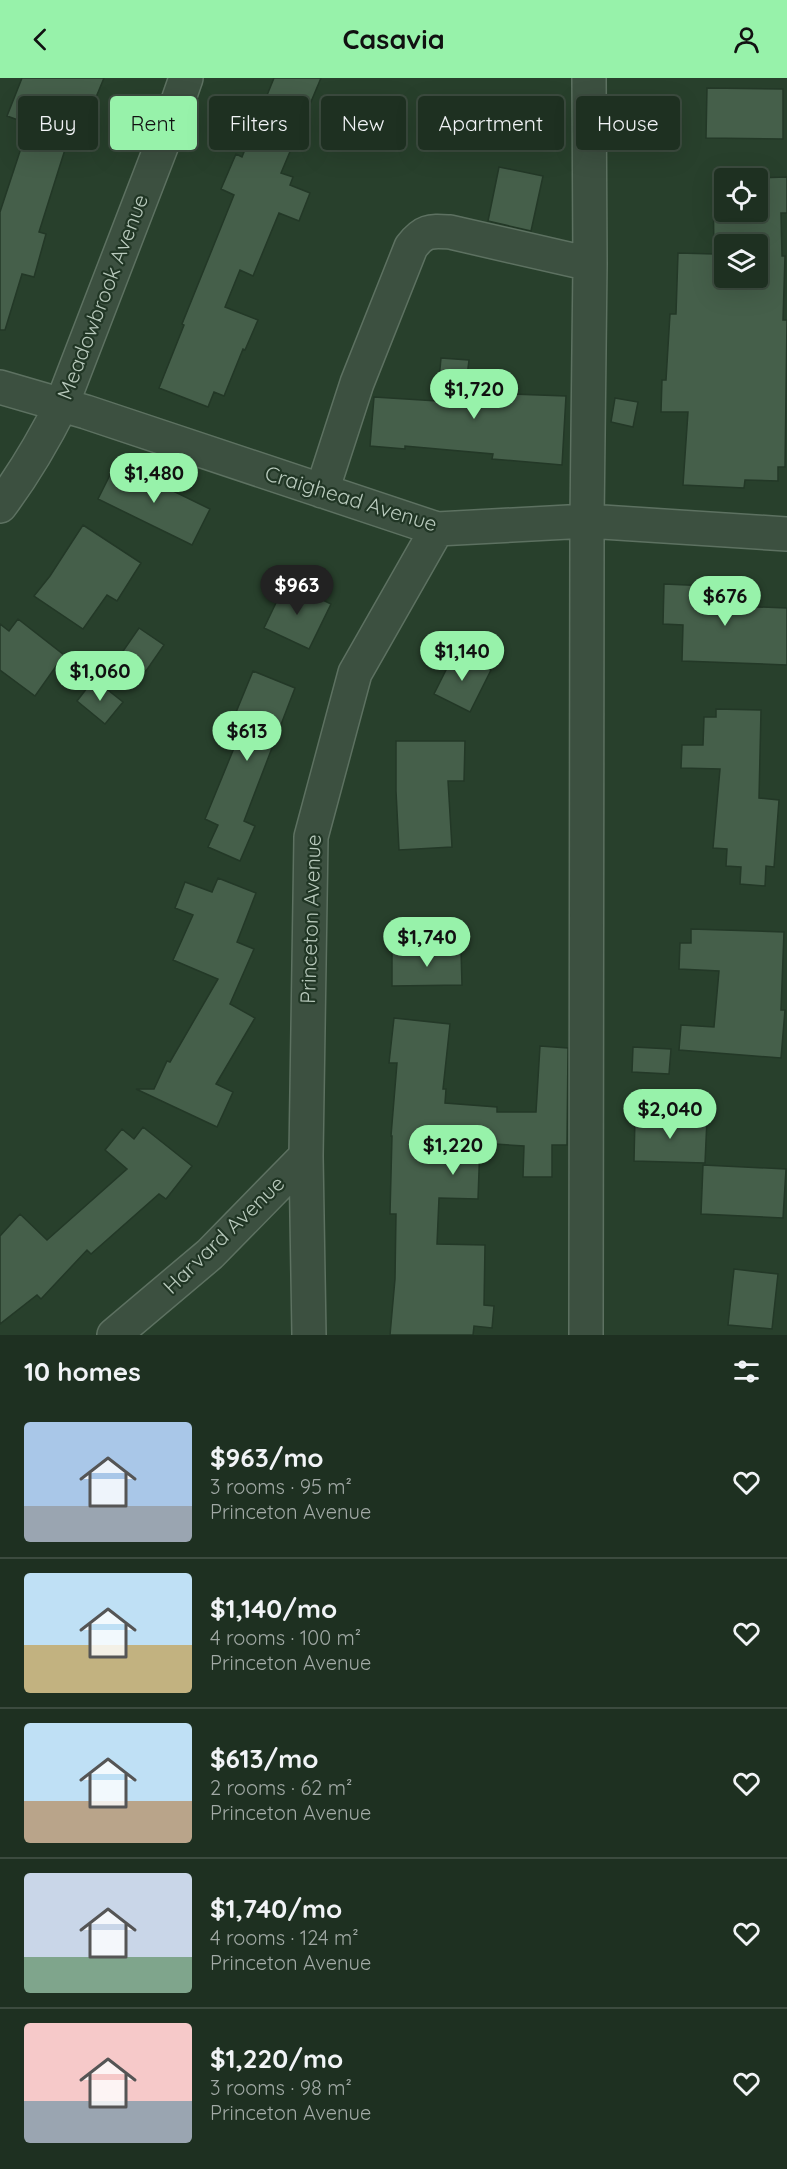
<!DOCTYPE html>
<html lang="en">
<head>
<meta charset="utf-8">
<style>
	:root { --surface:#1e3021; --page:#26382a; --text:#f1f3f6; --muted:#a1a9a5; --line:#3c4b3f; --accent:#97f2aa }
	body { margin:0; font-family:Quicksand,sans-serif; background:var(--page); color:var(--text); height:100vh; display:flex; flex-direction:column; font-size:22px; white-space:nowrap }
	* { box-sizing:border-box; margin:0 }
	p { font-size:20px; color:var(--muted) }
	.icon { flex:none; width:33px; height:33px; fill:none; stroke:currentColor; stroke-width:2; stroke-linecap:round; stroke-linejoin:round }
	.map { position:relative; height:1257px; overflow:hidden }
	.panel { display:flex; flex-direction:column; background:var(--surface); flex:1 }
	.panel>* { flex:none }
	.top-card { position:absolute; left:18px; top:18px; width:752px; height:54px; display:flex; gap:12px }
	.tools { position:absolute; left:714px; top:90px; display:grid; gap:12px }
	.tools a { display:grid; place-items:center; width:54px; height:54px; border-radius:6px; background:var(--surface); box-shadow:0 6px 24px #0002,0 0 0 2px var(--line); font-size:30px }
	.price { position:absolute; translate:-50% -51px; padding:0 14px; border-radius:21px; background:var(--accent); color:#111; font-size:20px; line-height:39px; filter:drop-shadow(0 2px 3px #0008) }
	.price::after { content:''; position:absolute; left:50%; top:36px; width:18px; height:14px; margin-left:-9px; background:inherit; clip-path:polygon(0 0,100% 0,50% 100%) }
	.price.on { background:#222; color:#fff }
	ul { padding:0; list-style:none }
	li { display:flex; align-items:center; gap:18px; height:150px; padding:0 24px }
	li+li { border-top:2px solid var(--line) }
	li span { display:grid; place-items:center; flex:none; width:168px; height:120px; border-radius:6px; color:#555 }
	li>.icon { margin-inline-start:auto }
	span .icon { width:72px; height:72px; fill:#fffc; stroke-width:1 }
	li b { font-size:26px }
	h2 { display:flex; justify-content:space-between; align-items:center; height:72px; padding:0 24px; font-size:26px }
	.chip { padding:0 21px; border-radius:6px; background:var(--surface); box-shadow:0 6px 24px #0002,0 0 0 2px var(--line); font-size:21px; line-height:54px }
	.chip.on { background:var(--accent); color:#111 }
	header { display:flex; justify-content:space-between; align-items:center; height:78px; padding:0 24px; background:var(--accent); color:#111; font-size:27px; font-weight:700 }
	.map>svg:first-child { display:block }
	.building { fill:#455f4a; stroke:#233827; stroke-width:1.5; fill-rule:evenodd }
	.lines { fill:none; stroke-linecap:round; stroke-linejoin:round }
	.minor-casing { stroke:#5d7161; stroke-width:36 }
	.minor { stroke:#3c5040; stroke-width:33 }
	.labels { text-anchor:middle; stroke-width:4.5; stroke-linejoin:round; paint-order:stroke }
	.street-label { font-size:21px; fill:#b9cabd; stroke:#213625 }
</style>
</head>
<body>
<header><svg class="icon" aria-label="back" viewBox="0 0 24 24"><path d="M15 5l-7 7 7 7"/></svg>Casavia<svg class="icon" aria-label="person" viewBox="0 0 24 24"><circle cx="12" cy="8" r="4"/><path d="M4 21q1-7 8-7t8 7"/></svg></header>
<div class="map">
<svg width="787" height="1257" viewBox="0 0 787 1257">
	<rect width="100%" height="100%" fill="#28402c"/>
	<path class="building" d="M 22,0 L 104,0 L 94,24 L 99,26 L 83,67 L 68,62 L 39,154 L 46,156 L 34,199 L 22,196 L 5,252 L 0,252 L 0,134 L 29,46 L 7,38 Z
		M 274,0 L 321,0 L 281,95 L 293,99 L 290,107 L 310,115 L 299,143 L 279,135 L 253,198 L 240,192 L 225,229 L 258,242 L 245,272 L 243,271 L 224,318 L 214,314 L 208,329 L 159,310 L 184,247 L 182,246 L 234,117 L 221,111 L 236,76 L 242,79 Z
		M 707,10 L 783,11 L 783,61 L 706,60 Z
		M 499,89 L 543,98 L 531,153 L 488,143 Z
		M 787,99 L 787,135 L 781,135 L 782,178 L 785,178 L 783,242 L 787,242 L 785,389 L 778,389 L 778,403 L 745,402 L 744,410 L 683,407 L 688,334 L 661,334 L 662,302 L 666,302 L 670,236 L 676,236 L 678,175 L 714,176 L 713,102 L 724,101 L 724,134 L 758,134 L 758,100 L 750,100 ZM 724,166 L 758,166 L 758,200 L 724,200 Z
		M 441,280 L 469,282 L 466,307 L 513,309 L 512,316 L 566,318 L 562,387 L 492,381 L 493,376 L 405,368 L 405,371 L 370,368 L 374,319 L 437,323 Z
		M 615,320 L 638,324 L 633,349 L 611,344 Z
		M 116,385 L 210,431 L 192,467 L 98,421 Z
		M 83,447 L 141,485 L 117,523 L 107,517 L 83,551 L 34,518 L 50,498 Z
		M 286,504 L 331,526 L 309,571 L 264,550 Z
		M 664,506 L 733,509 L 732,528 L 787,530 L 787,587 L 682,583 L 683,547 L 663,546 Z
		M 18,541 L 64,577 L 35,618 L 0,592 L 0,546 L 9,553 Z
		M 139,550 L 164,567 L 146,593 L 121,576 Z
		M 455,574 L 491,592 L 470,634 L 434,616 Z
		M 253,593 L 295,610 L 244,743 L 255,748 L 240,783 L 208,769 L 218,747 L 205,741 L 243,648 L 232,644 Z
		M 94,601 L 123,624 L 105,646 L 77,623 Z
		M 716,631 L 761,632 L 759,720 L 779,722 L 774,789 L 766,788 L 765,808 L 740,806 L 741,789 L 726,788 L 727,771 L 713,770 L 720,691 L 681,690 L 682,667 L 703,667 L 704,639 L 716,639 Z
		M 396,663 L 465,663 L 464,703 L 448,703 L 452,769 L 399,772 L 396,713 Z
		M 218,800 L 256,815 L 237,864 L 254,871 L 230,926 L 255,940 L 216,1006 L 233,1014 L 217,1049 L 136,1011 L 154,1011 L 167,983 L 170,984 L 218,901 L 173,882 L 193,837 L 175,830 L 185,804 L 212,814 Z
		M 691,851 L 784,854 L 781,932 L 785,932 L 781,980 L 679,972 L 681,947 L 714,949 L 719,893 L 679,891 L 680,865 L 691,865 Z
		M 461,872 L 462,907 L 392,908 L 392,873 Z
		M 394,940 L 450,946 L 443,1011 L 446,1011 L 445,1025 L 497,1029 L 497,1034 L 536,1034 L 540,968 L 568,970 L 567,1067 L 552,1067 L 552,1099 L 523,1099 L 524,1068 L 480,1065 L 478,1121 L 439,1120 L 437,1166 L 485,1167 L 484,1227 L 494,1228 L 492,1250 L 474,1248 L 473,1257 L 390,1257 L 395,1201 L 396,1136 L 390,1136 L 392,1058 L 391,1058 L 397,985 L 389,985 Z
		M 633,969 L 671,971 L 669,996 L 632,994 Z
		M 635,1039 L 707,1041 L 705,1085 L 634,1083 Z
		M 143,1049 L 192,1088 L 166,1121 L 159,1116 L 91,1176 L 87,1172 L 41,1221 L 37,1217 L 0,1246 L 0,1158 L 20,1136 L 47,1162 L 127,1091 L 105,1072 L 122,1051 L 134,1061 Z
		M 703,1087 L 786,1091 L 783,1140 L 701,1136 Z
		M 734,1191 L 778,1196 L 772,1251 L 728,1247 Z"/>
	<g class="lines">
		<defs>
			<path id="minor" d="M 0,309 L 86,334 L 437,451 L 587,443 L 787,456
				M 322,413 L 357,305 L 411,169 C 424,152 430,153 450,154 L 590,186
				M 0,428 C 24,396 44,362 62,326 L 171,43 L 186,0
				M 114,1257 L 210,1176 L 306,1078
				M 309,1257 L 306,1078 L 311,759 L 355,595 L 437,451
				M 586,1257 L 587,443 L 590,186 L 589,0"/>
		</defs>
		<use href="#minor" class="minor-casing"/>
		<use href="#minor" class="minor"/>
	</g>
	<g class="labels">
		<g class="street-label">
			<text transform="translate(103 219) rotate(-69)" y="7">Meadowbrook Avenue</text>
			<text transform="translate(351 421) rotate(17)" y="7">Craighead Avenue</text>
			<text transform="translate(311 841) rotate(-88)" y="7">Princeton Avenue</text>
			<text transform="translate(224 1157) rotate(-44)" y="7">Harvard Avenue</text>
		</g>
	</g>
</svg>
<div class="tools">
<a><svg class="icon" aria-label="locate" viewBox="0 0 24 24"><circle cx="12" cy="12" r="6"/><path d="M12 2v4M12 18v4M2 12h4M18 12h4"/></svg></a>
<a><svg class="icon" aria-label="layers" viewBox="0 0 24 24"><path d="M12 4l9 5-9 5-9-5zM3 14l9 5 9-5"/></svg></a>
</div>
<b class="price" style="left:474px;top:342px">$1,720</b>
<b class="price" style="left:154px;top:426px">$1,480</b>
<b class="price on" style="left:297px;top:538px">$963</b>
<b class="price" style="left:725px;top:549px">$676</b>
<b class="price" style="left:462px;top:604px">$1,140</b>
<b class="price" style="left:100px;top:624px">$1,060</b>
<b class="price" style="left:247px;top:684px">$613</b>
<b class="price" style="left:427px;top:890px">$1,740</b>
<b class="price" style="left:670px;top:1062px">$2,040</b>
<b class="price" style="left:453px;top:1098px">$1,220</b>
<div class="top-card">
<a class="chip">Buy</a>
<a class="chip on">Rent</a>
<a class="chip">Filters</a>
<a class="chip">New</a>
<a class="chip">Apartment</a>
<a class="chip">House</a>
</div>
</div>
<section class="panel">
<h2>10 homes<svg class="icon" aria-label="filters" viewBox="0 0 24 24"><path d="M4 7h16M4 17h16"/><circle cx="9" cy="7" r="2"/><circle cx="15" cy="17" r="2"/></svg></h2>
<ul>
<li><span style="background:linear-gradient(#a9c7e8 70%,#9aa5b1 0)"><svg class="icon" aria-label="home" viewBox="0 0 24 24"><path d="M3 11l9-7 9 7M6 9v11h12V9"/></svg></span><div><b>$963/mo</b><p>3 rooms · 95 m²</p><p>Princeton Avenue</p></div><svg class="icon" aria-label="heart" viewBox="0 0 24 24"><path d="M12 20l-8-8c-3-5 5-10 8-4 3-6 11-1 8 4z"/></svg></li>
<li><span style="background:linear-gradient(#bfe0f5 60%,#c2b280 0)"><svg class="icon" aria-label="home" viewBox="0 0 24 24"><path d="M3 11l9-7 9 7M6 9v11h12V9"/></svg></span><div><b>$1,140/mo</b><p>4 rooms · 100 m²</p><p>Princeton Avenue</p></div><svg class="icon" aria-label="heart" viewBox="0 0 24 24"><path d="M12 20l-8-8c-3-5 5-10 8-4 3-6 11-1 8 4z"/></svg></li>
<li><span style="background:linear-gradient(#bfe0f5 65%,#b9a48a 0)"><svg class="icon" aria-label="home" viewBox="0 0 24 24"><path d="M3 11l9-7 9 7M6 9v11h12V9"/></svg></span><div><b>$613/mo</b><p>2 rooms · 62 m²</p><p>Princeton Avenue</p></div><svg class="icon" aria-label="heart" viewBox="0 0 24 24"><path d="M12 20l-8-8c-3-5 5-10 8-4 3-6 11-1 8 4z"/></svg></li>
<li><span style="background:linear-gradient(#c9d6e8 70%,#7fa58c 0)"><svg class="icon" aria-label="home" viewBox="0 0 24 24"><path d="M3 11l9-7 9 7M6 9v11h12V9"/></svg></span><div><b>$1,740/mo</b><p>4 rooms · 124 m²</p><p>Princeton Avenue</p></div><svg class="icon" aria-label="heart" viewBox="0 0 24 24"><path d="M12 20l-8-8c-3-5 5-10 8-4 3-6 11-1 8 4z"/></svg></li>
<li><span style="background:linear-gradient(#f6c9c9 65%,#9aa5b1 0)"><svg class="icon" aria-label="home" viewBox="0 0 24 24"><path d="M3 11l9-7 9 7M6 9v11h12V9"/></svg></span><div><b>$1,220/mo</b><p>3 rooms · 98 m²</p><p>Princeton Avenue</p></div><svg class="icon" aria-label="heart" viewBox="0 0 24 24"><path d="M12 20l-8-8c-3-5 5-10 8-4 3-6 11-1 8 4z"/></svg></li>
</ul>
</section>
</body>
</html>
